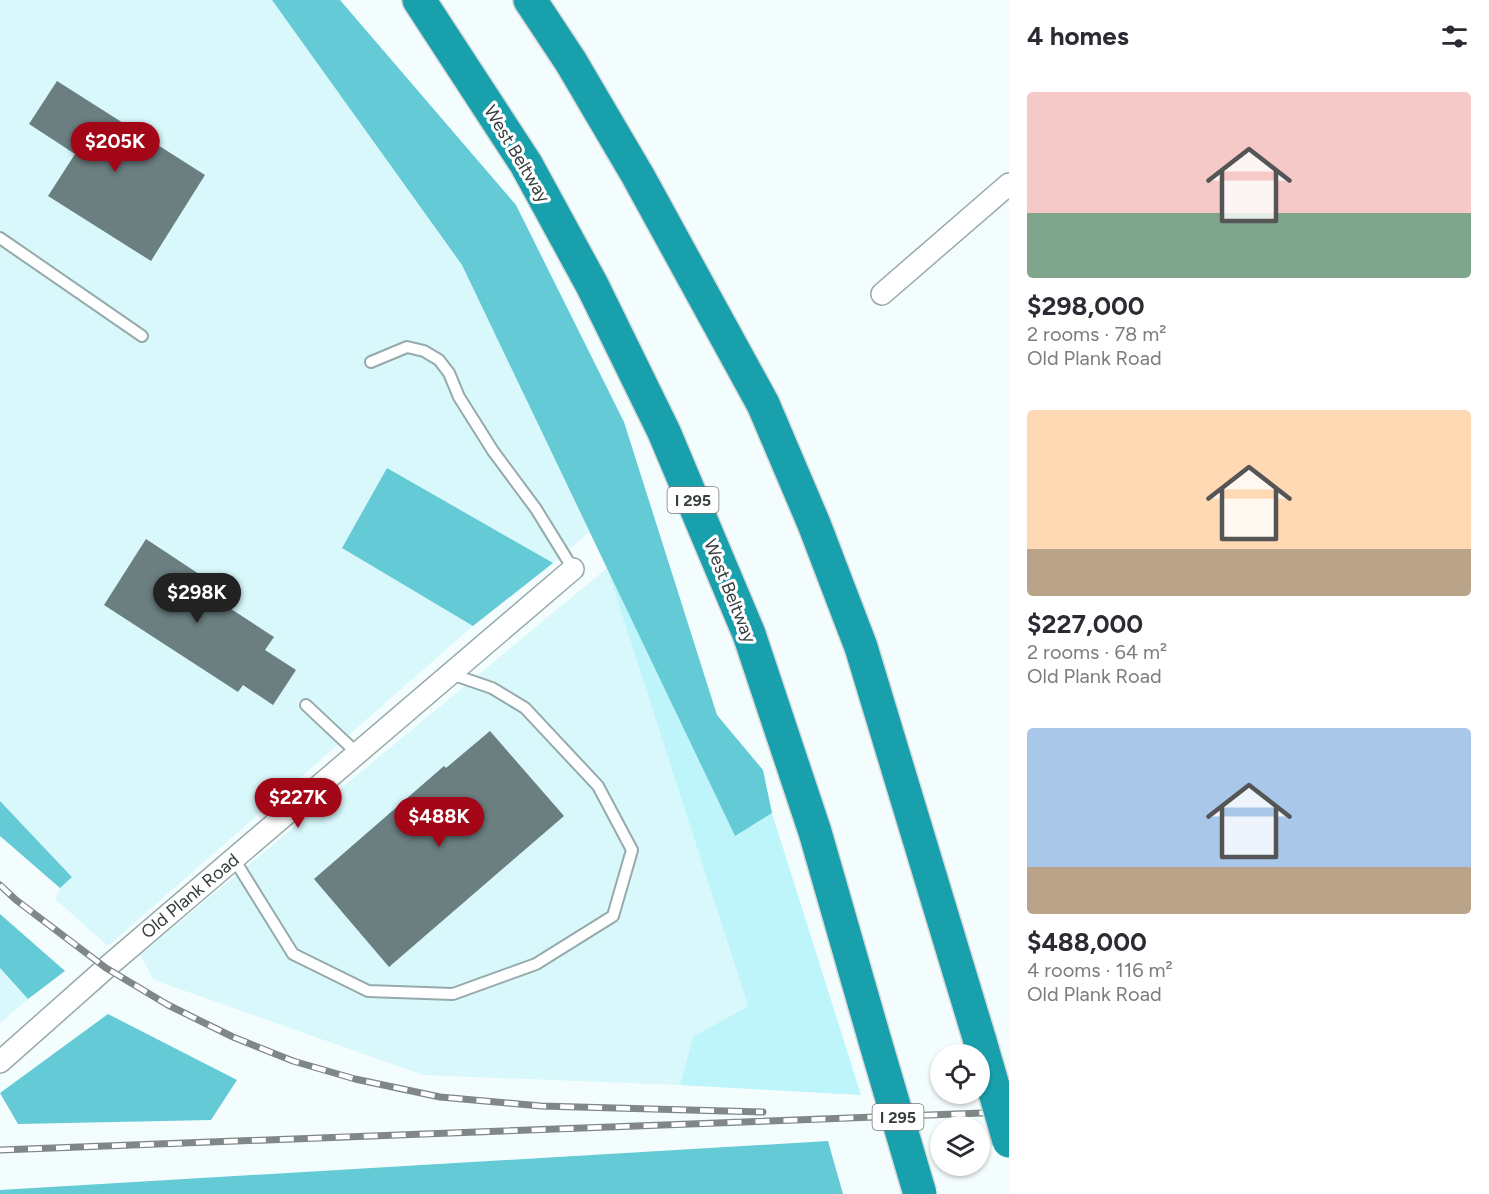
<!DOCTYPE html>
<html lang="en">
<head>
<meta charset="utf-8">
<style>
	:root { --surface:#fff; --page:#f2f2f3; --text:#2b2b33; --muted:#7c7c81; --accent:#a20617 }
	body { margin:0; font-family:Figtree,sans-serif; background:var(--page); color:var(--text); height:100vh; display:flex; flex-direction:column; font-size:22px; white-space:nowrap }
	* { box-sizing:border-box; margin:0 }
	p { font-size:20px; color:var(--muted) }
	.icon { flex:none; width:33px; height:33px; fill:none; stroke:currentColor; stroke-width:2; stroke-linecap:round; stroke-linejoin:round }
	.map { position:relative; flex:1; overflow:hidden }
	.drawer { display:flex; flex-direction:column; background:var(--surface); width:480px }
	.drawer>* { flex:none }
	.fabs { position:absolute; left:930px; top:1044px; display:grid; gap:12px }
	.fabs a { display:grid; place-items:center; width:60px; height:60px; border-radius:50%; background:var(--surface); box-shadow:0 2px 4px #0004; font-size:30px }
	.price { position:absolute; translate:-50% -51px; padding:0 14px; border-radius:21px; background:var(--accent); color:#fff; font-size:20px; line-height:39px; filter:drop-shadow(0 2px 3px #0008) }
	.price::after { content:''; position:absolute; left:50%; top:36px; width:18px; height:14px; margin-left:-9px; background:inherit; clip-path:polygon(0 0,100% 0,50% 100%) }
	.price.on { background:#222; color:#fff }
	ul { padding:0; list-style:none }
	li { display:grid; align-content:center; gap:12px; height:318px; padding:0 18px }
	li span { display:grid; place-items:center; height:186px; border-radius:6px; color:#555 }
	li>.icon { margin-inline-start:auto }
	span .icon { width:108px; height:108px; fill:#fffc; stroke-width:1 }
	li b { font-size:26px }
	h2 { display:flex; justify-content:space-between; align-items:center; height:72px; padding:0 18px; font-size:26px }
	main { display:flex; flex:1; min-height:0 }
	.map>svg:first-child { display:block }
	.built { fill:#d8f8fb }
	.green { fill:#bef5fb }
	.forest { fill:#63cad6 }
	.building { fill:#6b7e80 }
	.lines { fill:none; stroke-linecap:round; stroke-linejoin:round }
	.lane-casing { stroke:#96aaac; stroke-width:14 }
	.street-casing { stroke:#96aaac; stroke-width:24 }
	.highway-casing { stroke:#d7d8d9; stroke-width:36 }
	.lane { stroke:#fff; stroke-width:10 }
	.street { stroke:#fff; stroke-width:21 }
	.highway { stroke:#19a0ad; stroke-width:33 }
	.rail-casing { stroke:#7f8788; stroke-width:7 }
	.rail { stroke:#fff; stroke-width:4.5; stroke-dasharray:14; stroke-linecap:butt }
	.highway-bridge-casing { stroke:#d7d8d9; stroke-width:36; stroke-linecap:butt }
	.highway-bridge { stroke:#19a0ad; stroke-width:33 }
	.labels { text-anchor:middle; stroke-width:6; stroke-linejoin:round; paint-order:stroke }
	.shield { fill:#fff; stroke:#727879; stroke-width:1.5 }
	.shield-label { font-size:16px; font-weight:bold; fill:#363e3f }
	.street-label { font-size:18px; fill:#363e3f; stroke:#fff }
</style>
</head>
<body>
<main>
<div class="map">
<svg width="1009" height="1194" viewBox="0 0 1009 1194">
	<rect width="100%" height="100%" fill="#f4fdfe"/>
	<path class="built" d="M 0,0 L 272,0 L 462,265 L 589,532 L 553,563 L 387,468 L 342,548 L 473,626 L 108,946 L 55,899 L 60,888 L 72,876 L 0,801 Z
		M 607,568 L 748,1006 L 693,1037 L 680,1085 L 423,1075 L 154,980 L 140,955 Z
		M 0,968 L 28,999 L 0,1023 Z"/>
	<path class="green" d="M 607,568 L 735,836 L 772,813 L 861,1095 L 680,1085 L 693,1037 L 748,1006 Z"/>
	<path class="forest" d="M 272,0 L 340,0 L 516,205 L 624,422 L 717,715 L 763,770 L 772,813 L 735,836 L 462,265 Z
		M 387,468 L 553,563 L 473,626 L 342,548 Z
		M 0,801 L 72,877 L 60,888 L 0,836 Z
		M 0,914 L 65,971 L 28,999 L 0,968 Z
		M 108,1014 L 237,1080 L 211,1120 L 18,1124 L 0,1093 Z
		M 828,1141 L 843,1194 L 0,1194 L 0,1190 Z"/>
	<path class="building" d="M 57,81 L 205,175 L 151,261 L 48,196 L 75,154 L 29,124 Z
		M 146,539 L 202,576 L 196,586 L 274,637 L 265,650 L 296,670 L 273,705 L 243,685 L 238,692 L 104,605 Z
		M 490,731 L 564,816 L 389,967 L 314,879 L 444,766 L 446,768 Z"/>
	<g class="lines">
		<defs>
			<path id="lane" d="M 0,238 L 142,336
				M 371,362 L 407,347 L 424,351 L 439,360 L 449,373 L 459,397 L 493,451 L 536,509 L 573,569
				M 306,705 L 357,753
				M 234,859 L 293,954 L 368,991 L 453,994 L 536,964 L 613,916 L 632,850 L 598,786 L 525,708 L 492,688 L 451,674"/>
			<path id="street" d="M 882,294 L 1009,184
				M 0,1062 L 106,968 L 573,569"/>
			<path id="highway" d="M 419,0 L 526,164 L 592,285 L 664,432 L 749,634 L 815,832 L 875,1041
				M 530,0 L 571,62 L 638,176 L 763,404 L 814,524 L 861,647 L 980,1041"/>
		</defs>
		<use href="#lane" class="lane-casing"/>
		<use href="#street" class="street-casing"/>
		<use href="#highway" class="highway-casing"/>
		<use href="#lane" class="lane"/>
		<use href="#street" class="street"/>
		<use href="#highway" class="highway"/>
		<defs>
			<path id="rail" d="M 0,885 L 16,900 L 106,968 L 168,1005 L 233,1037 L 293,1061 L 355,1079 L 440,1097 L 541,1106 L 763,1112
				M 0,1150 L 1009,1112"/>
		</defs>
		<use href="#rail" class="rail-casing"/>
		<use href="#rail" class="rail"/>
		<defs>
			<path id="highway-bridge" d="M 875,1041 L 920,1194
				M 980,1041 L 1009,1141"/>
		</defs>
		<use href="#highway-bridge" class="highway-bridge-casing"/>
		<use href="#highway-bridge" class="highway-bridge"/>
	</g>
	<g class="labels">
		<g class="shield">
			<rect x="667.5" y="487" width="51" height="26" rx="4.5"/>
			<rect x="872.5" y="1104" width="51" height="26" rx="4.5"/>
		</g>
		<g class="shield-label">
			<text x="693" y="506">I 295</text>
			<text x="898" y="1123">I 295</text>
		</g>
		<g class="street-label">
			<text transform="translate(517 154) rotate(59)" y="6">West Beltway</text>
			<text transform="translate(730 591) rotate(68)" y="6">West Beltway</text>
			<text transform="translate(190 896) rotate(-40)" y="6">Old Plank Road</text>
		</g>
	</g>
</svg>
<div class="fabs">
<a><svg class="icon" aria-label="locate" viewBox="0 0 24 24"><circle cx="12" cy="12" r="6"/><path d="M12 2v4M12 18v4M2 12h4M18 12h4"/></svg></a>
<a><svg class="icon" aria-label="layers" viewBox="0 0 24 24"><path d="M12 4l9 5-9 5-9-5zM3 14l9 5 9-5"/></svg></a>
</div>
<b class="price" style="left:115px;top:173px">$205K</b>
<b class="price on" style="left:197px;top:624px">$298K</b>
<b class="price" style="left:298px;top:829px">$227K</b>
<b class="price" style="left:439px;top:848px">$488K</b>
</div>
<section class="drawer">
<h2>4 homes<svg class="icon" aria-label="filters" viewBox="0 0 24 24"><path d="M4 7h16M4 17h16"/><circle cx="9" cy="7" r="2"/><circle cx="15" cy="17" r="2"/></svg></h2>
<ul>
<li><span style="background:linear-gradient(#f6c9c9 65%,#7fa58c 0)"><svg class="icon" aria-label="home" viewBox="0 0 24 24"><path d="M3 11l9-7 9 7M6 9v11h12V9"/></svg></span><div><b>$298,000</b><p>2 rooms · 78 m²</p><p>Old Plank Road</p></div></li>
<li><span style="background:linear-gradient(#ffd9b3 75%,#b9a48a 0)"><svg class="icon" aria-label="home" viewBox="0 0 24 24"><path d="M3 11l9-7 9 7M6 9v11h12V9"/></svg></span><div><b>$227,000</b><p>2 rooms · 64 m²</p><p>Old Plank Road</p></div></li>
<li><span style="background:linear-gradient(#a9c7e8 75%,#b9a48a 0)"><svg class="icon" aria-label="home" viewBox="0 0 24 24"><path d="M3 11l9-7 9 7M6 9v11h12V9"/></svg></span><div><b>$488,000</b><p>4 rooms · 116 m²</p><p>Old Plank Road</p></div></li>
</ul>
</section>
</main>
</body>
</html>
